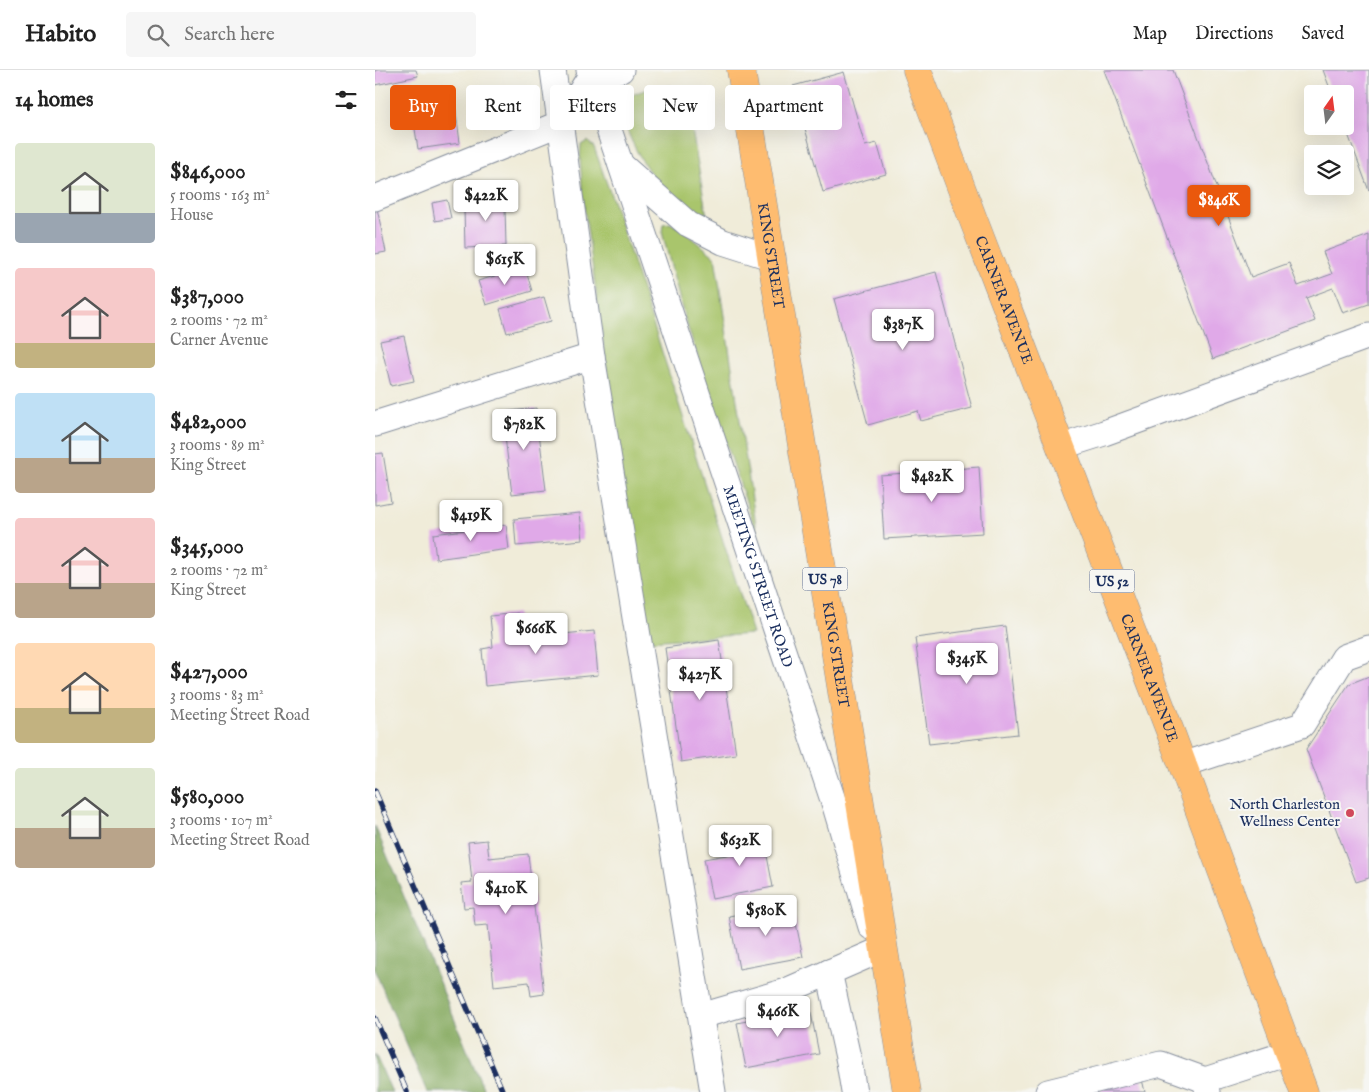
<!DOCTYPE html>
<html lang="en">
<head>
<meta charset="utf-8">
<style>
	:root { --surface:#fff; --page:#f6f6f6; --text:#222; --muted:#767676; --line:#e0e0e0; --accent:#ea580c }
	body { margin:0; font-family:"IM FELL English",serif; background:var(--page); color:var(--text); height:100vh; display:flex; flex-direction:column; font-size:19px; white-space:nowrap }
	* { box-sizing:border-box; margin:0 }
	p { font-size:16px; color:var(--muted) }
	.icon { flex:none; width:28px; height:28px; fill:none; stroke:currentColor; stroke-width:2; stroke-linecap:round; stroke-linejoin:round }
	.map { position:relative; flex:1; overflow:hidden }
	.sheet { display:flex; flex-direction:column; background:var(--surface); width:375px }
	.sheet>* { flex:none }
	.hud { position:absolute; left:15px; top:15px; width:475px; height:45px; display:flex; gap:10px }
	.needle { width:32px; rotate:14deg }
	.fabs { position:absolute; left:929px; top:15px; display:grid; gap:10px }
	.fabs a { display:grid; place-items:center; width:50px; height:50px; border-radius:5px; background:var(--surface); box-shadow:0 5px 20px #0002; font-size:25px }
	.price { position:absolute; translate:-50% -42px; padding:0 11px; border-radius:5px; background:#fff; color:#222; font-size:16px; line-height:32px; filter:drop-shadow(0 1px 2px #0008) }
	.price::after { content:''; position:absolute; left:50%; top:30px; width:15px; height:11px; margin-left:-8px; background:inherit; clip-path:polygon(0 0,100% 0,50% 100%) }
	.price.on { background:var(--accent); color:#fff }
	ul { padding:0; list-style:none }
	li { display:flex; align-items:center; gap:15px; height:125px; padding:0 15px }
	li span { display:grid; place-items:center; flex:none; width:140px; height:100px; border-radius:5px; color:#555 }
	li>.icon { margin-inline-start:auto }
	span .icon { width:60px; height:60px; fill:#fffc; stroke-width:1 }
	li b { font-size:21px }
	h2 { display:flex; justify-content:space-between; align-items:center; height:60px; padding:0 15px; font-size:21px }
	.tag { padding:0 18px; border-radius:5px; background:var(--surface); box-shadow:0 5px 20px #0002; font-size:18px; line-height:45px }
	.tag.on { background:var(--accent); color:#fff }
	header { display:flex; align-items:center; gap:30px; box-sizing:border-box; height:70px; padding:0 25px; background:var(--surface); border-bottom:1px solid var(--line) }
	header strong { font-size:24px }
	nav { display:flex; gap:28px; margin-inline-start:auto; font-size:18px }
	.search { width:350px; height:45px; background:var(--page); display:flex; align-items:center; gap:12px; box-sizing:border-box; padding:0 18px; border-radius:5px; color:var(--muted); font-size:19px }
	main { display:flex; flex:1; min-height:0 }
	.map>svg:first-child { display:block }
	.green { fill:#a9c56c; stroke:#627a65 }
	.forest { fill:#86aa60; stroke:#506c5f }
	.building { fill:#e0a9e8 }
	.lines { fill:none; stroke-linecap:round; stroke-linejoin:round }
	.minor-casing { stroke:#868e9c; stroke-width:27 }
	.major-casing { stroke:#868e9c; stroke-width:29 }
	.minor { stroke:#fff; stroke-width:25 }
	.major { stroke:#febc70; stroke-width:28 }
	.rail-casing { stroke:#1b2f5e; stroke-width:5.5 }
	.rail { stroke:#f6f6f2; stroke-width:4; stroke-dasharray:11; stroke-linecap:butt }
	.poi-dot { fill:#d1495b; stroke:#f6f6f2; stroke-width:2 }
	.labels { text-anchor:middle; stroke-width:4; stroke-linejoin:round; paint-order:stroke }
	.shield { fill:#f6f6f2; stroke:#5d6b8a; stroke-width:1 }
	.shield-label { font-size:14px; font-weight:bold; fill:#1b2f5e }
	.street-label { font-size:15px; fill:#1b2f5e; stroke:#f6f6f2 }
	.poi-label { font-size:15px; fill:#1b2f5e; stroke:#f6f6f2; text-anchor:end }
</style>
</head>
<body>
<header>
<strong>Habito</strong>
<div class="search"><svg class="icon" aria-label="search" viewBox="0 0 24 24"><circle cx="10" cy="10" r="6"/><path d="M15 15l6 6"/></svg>Search here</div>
<nav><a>Map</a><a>Directions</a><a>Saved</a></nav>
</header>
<main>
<section class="sheet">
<h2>14 homes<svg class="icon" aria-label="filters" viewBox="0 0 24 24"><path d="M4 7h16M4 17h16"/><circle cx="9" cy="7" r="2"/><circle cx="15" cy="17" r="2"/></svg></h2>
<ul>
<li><span style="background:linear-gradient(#dfe7d0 70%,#9aa5b1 0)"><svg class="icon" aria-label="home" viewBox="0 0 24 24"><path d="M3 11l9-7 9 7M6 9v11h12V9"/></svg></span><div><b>$846,000</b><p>5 rooms · 163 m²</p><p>House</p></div></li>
<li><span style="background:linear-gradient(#f6c9c9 75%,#c2b280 0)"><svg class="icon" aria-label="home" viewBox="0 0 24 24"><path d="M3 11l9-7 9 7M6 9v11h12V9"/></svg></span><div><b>$387,000</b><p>2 rooms · 72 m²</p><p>Carner Avenue</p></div></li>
<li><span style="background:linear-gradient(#bfe0f5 65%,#b9a48a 0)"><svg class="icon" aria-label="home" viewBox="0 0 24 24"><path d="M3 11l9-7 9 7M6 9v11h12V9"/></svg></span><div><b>$482,000</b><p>3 rooms · 89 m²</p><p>King Street</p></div></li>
<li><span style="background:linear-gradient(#f6c9c9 65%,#b9a48a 0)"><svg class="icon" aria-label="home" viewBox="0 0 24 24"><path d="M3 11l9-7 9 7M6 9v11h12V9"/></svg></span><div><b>$345,000</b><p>2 rooms · 72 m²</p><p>King Street</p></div></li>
<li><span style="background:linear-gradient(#ffd9b3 65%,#c2b280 0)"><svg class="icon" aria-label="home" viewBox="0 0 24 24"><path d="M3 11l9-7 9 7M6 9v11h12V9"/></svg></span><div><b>$427,000</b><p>3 rooms · 83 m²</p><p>Meeting Street Road</p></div></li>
<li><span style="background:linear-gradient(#dfe7d0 60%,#b9a48a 0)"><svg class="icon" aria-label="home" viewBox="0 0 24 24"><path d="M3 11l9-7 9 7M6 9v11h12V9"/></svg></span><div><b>$580,000</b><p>3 rooms · 107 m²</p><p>Meeting Street Road</p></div></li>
</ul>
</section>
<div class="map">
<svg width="994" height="1022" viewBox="0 0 994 1022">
	<rect width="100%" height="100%" fill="#f6f6f2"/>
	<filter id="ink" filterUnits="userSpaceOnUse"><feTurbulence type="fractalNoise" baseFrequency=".02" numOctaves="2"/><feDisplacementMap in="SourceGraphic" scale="10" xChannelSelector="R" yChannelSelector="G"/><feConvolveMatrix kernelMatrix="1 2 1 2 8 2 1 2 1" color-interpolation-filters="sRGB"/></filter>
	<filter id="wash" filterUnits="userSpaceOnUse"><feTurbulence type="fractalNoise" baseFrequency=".0096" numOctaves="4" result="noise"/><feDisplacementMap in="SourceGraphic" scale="20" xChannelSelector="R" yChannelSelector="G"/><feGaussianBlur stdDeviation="1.12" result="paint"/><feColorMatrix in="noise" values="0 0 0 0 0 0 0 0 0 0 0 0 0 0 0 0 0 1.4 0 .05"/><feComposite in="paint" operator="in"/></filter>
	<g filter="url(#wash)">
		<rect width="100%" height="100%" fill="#f0ecd9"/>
		<path class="green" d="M 295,16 L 310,19 L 332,147 L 328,150 C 318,143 308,136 299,129 C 272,105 252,70 245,35 C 261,19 274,19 295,16 Z
			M 212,71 L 219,77 L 242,142 L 378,564 L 273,571 L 254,457 L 208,129 L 205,88 L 206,75 Z
			M 295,153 L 307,159 L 340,187 L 383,468 L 309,246 L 287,162 L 288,154 Z"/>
		<path class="forest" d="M 0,756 L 102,1004 L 110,1022 L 52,1022 L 0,901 Z
			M 0,984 L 17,1022 L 0,1022 Z"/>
		<g id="blocks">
			<path class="building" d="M 0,0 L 41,0 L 43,6 L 0,15 Z
				M 729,0 L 798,0 L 876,207 L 914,193 L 923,216 L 957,204 L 948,182 L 994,165 L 994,234 L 968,243 L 958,218 L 931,228 L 940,251 L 838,289 Z
				M 948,0 L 994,0 L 994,121 L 970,56 L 970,24 L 957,24 Z
				M 469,2 L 490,76 L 502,73 L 511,104 L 448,122 L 418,16 Z
				M 80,33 L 85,73 L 43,79 L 37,39 Z
				M 131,122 L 132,137 L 130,138 L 131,176 L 90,178 L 89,139 L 102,139 L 102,123 Z
				M 72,130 L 76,148 L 60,151 L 57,133 Z
				M 0,138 L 2,138 L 11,182 L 0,184 Z
				M 150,197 L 157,221 L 111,235 L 103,211 Z
				M 561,202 L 597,338 L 546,351 L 543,341 L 493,355 L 459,229 Z
				M 169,227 L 176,251 L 132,263 L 125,239 Z
				M 29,266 L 39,311 L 16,316 L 5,271 Z
				M 161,338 L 171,420 L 137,424 L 127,342 Z
				M 8,383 L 16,432 L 0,435 L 0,384 Z
				M 604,397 L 608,463 L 509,469 L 505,405 Z
				M 205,443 L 208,470 L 141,476 L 139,449 Z
				M 131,455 L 134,479 L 61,489 L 58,464 Z
				M 143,543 L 146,568 L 219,561 L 223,605 L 110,616 L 107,579 L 118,577 L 115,546 Z
				M 630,556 L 643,664 L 554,674 L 540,568 Z
				M 344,570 L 361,684 L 306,692 L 290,578 Z
				M 994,606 L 994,808 L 981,812 L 931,679 L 974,614 Z
				M 387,760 L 398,817 L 337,829 L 329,789 L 357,784 L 354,767 Z
				M 112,770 L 114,788 L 153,784 L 169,924 L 156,926 L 154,912 L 119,916 L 113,855 L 100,856 L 98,837 L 89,838 L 86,813 L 97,812 L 93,772 Z
				M 417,834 L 428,887 L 364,899 L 354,846 Z
				M 435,938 L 444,984 L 371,998 L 362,953 Z
				M 766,1005 L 770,1022 L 727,1022 L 725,1015 Z"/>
		</g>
	</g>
	<g filter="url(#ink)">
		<use href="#blocks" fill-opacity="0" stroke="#868e9c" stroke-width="1"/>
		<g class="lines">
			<defs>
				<g id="minor">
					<path d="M 178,0 L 217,286 L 338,1022"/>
					<path id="s1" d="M 214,0 L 460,736 L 496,857"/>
					<path d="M 246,95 L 313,154 L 348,172 L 398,188"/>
					<path d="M 0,128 L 186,53 L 216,5 L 246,0"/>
					<path d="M 0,354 L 217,286"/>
					<path d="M 685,377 L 729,363 L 994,266"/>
					<path d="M 807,695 L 927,655 L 969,587 L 994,578"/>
					<path d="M 454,902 L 474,992 L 479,1022"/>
					<path d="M 326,946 L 411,921 L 503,881"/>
					<path d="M 830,1010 L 914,983"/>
					<path d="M 673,1022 L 786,994 L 830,1010 L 833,1022"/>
				</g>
				<g id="major">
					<path id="s2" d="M 366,0 L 532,1022"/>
					<path id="s3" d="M 542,0 L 598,149 L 795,661 L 929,1022"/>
				</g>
			</defs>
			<use href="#minor" class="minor-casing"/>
			<use href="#major" class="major-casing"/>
			<use href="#minor" class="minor"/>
			<use href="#major" class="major"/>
			<defs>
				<path id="rail" d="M 0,721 L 128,1022
					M 0,948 L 32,1022"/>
			</defs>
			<use href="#rail" class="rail-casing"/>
			<use href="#rail" class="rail"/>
		</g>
	</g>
	<circle class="poi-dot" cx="975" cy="743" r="5"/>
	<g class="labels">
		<g class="shield">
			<rect x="427.5" y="497.5" width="45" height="23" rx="4"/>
			<rect x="714.5" y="499.5" width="45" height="23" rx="4"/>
		</g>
		<g class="shield-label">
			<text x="450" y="514">US 78</text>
			<text x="737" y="516">US 52</text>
		</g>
		<g class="street-label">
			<text dy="5" stroke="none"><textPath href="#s2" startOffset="188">KING STREET</textPath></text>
			<text dy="5" stroke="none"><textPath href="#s3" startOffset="246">CARNER AVENUE</textPath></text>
			<text dy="5" stroke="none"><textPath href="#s1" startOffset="534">MEETING STREET ROAD</textPath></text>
			<text dy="5" stroke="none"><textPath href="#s2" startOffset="592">KING STREET</textPath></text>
			<text dy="5" stroke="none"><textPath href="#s3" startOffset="651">CARNER AVENUE</textPath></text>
		</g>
		<g class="poi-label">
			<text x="965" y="739">North Charleston<tspan x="965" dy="17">Wellness Center</tspan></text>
		</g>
	</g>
</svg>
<div class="fabs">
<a><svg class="needle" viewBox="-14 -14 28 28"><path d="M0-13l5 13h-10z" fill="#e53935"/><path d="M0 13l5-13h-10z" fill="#767676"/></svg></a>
<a><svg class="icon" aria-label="layers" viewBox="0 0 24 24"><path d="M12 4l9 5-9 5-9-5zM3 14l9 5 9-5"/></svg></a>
</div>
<b class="price" style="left:111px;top:152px">$422K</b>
<b class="price on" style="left:844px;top:157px">$846K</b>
<b class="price" style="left:130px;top:216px">$615K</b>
<b class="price" style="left:528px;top:281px">$387K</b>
<b class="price" style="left:149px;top:381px">$782K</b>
<b class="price" style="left:557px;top:433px">$482K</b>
<b class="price" style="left:96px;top:472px">$419K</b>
<b class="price" style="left:161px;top:585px">$666K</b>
<b class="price" style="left:592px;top:615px">$345K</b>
<b class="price" style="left:325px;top:631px">$427K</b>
<b class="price" style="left:365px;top:797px">$632K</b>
<b class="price" style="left:131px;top:845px">$410K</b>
<b class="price" style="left:391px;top:867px">$580K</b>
<b class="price" style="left:403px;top:968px">$466K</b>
<div class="hud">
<a class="tag on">Buy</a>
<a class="tag">Rent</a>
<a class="tag">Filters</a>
<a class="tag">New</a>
<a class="tag">Apartment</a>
</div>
</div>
</main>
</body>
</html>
